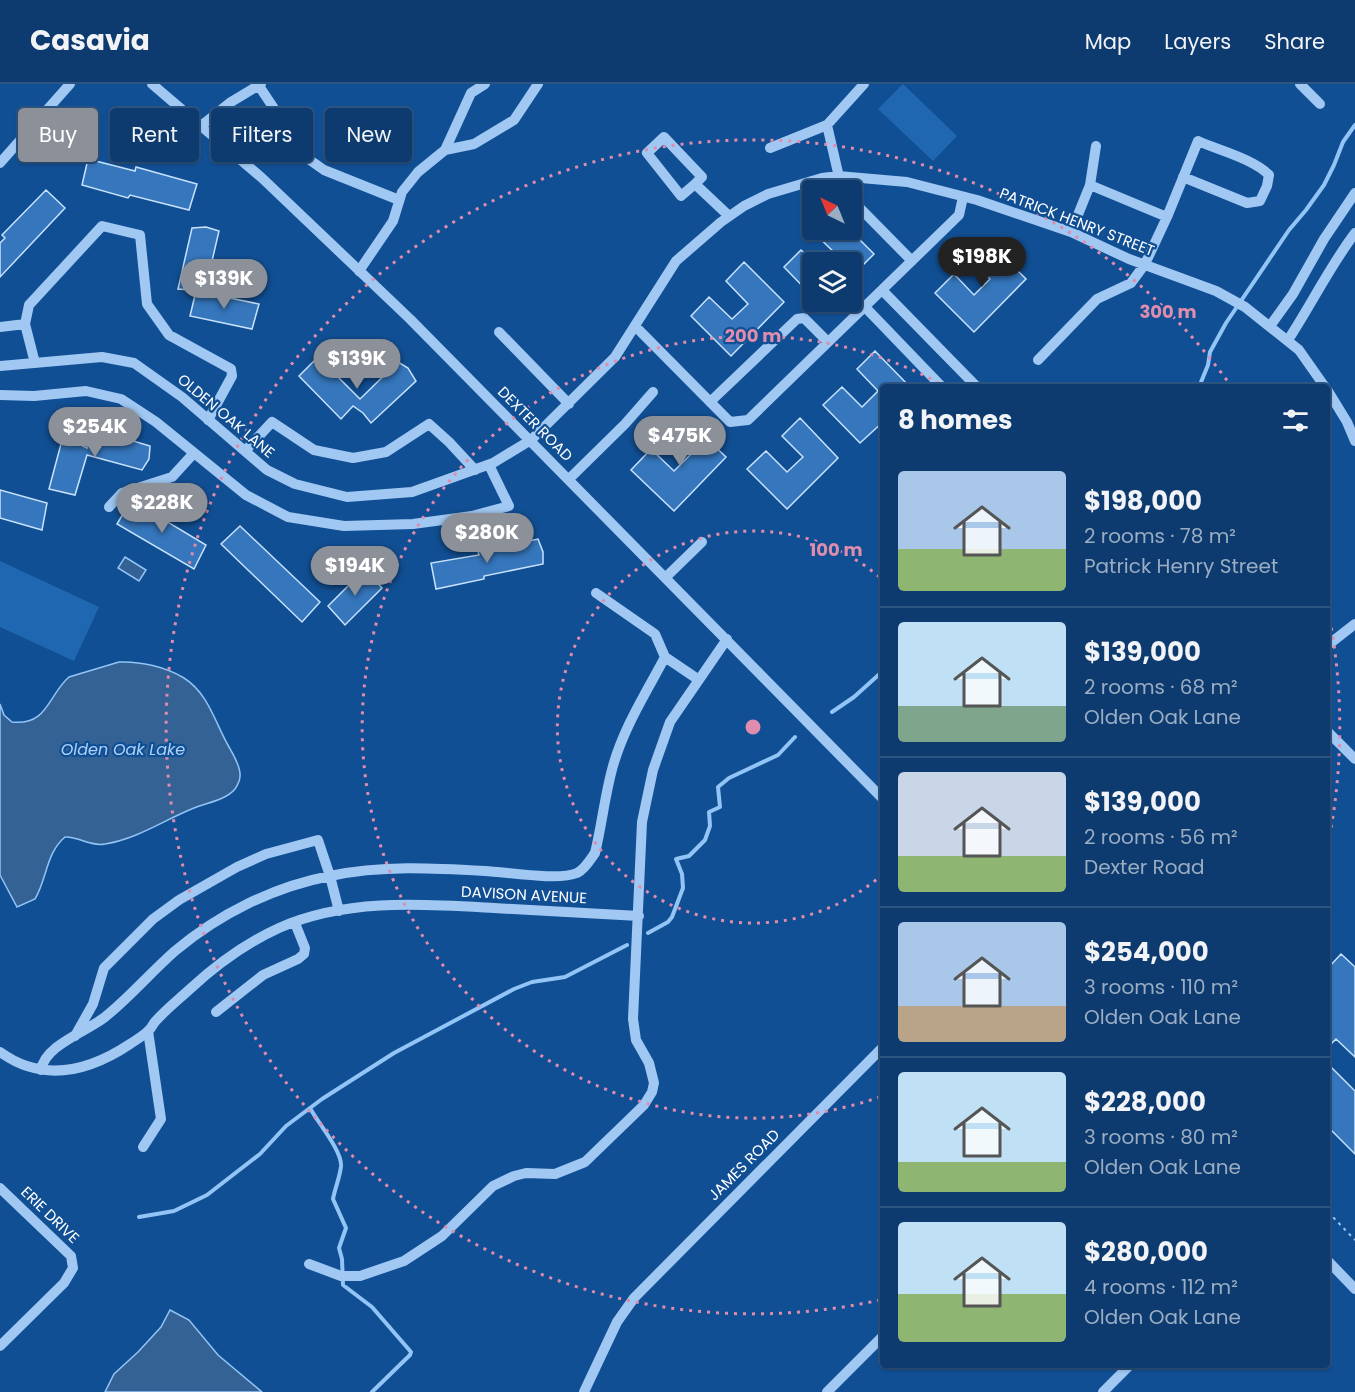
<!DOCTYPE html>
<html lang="en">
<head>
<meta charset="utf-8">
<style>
	:root { --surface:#0d3b6f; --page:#164274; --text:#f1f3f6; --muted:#9aadc3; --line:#2d5582; --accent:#8c9099 }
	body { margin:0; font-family:Poppins,sans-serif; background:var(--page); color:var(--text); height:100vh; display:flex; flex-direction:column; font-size:22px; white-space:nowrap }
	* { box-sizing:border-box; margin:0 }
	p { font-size:20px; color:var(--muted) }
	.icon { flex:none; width:33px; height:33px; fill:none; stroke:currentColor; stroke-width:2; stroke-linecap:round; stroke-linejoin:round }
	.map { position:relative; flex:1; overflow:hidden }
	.details { position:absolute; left:880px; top:300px; width:450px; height:984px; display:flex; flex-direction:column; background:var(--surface); border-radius:6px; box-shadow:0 2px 4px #0004,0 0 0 2px var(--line) }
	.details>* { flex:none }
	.hud { position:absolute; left:18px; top:24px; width:570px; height:54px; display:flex; gap:12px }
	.needle { width:39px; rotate:317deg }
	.controls { position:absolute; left:802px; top:96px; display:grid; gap:12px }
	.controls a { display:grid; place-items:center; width:60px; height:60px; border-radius:6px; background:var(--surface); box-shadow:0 2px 4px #0004,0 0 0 2px var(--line); font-size:30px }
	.price { position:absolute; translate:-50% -51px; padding:0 14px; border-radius:21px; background:var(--accent); color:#fff; font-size:20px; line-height:39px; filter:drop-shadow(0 2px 3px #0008) }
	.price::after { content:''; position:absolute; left:50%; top:36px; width:18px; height:14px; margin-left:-9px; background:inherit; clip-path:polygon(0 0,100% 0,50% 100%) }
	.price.current { background:#222; color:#fff }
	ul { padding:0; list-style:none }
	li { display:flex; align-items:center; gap:18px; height:150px; padding:0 18px }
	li+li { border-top:2px solid var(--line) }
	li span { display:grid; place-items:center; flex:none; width:168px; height:120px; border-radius:6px; color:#555 }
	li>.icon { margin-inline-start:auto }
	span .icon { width:72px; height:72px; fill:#fffc; stroke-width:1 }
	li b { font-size:26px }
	h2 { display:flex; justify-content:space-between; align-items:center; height:72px; padding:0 18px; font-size:26px }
	.pill { padding:0 21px; border-radius:6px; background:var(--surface); box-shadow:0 2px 4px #0004,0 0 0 2px var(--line); font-size:21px; line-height:54px }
	.pill.current { background:var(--accent); color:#fff }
	header { display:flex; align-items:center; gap:36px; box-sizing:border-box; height:84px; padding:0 30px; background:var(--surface); border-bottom:2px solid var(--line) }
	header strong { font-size:28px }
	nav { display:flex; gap:33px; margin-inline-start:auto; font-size:21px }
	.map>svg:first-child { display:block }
	.green { fill:#2067b2 }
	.water { fill:#356294; stroke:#92c4f6; stroke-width:1.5 }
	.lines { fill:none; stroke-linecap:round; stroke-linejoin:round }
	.stream { stroke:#92c4f6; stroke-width:4 }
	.building { fill:#3576bc; stroke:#c8e2fd; stroke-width:1.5 }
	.path { stroke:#a0c8f3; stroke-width:2; stroke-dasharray:3 4.5; stroke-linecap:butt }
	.minor { stroke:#a0c8f3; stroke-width:10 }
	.ring { fill:none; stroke:#e08cad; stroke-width:3; stroke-dasharray:3 6 }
	.labels { text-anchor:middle; stroke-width:4.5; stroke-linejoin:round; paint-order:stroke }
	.street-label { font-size:15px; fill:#fff; stroke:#114f94 }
	.water-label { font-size:16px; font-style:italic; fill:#acd2fa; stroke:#114f94 }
	.centre { fill:#e08cad; stroke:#114f94; stroke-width:3 }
	.ring-label { font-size:18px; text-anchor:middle; font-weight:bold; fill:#e08cad; stroke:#114f94; stroke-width:4.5; stroke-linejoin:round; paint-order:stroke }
</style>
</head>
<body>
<header>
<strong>Casavia</strong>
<nav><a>Map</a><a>Layers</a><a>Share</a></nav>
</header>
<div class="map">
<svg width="1355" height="1308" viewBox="0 0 1355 1308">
	<rect width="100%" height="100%" fill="#114f94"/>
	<path class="green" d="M 903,0 L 957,52 L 933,77 L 878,25 Z
		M 0,477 L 99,523 L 74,577 L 0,543 Z"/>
	<path class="water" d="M 125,473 L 146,486 L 139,497 L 118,484 Z
		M 119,578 C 140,577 166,583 184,594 C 209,610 215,639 229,663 C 233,670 241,683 240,692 C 240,696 237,702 235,705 C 226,716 206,719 194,724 C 164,736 137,755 105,760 C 90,763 78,752 65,753 C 46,769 47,795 35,815 L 17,823 L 0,791 L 0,620 L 4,631 L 12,638 C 48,642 48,611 69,593 Z
		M 170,1226 L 189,1236 L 218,1271 L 262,1308 L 105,1308 L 114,1290 L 138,1268 L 161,1243 Z"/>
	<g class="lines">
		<path class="stream" d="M 1199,303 L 1208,281 L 1210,268 L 1226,239 L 1289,146 L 1306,126 L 1324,101 L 1334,81 L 1343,58 L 1355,41
			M 832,628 L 854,613 L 884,586
			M 648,849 L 668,838 L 672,833 L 683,804 L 682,790 L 676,775 L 689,772 L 705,756 L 710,742 L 709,728 L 720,723 L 718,703 L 729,694 L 778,671 L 795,653
			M 310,1024 C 318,1039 342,1067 341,1082 C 340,1093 335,1104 333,1115 L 346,1144 L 339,1164 L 342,1175 L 343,1201 L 372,1223 L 411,1268 L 410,1271 L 372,1308
			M 139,1133 L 174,1127 L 207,1111 L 260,1070 L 286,1042 L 322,1015 L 394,969 L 514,905 L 532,898 L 565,893 L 627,861"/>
	</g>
	<path class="building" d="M 88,75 L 135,87 L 136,83 L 197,100 L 189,126 L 130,111 L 128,114 L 82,101 Z
		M 46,106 L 65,124 L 0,193 L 0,159 L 5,154 L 2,151 Z
		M 206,143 L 219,147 L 205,207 L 178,205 L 192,144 Z
		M 811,146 L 850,146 L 874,170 L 852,192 L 852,178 L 830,178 L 837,171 Z
		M 987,156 L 1026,195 L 974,248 L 935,209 L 954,190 L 974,211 L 990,195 L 969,174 Z
		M 801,166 L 813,177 L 813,213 L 784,183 Z
		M 744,178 L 784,218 L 731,272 L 691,232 L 709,213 L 732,235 L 748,220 L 726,197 Z
		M 196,207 L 259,220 L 252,245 L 190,232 Z
		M 875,267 L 910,303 L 884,303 L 884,337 L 860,359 L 823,321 L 842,303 L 862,323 L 878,307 L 857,285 Z
		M 318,273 L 360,315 L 398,278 L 408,284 L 416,297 L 371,339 L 363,329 L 353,322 L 341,335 L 299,292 Z
		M 800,334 L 838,374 L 787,425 L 747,385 L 766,367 L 787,388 L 803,373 L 782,352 Z
		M 687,336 L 726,373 L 674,427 L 631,386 L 651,365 L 674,387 L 690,371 L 671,353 Z
		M 90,344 L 150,362 L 149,375 L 142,386 L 87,371 L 75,411 L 49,405 L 62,356 L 75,358 L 87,364 Z
		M 0,406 L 47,419 L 42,446 L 0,434 Z
		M 131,416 L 206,461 L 194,485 L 117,440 Z
		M 240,442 L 320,518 L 302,538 L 221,460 Z
		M 538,455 L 543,468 L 543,480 L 484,492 L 484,495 L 436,505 L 431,479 L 479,471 L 478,467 Z
		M 363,487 L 374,495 L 382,504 L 345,541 L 328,522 Z
		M 1341,870 L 1355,883 L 1355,973 L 1336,955 L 1328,963 L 1328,884 Z
		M 1328,980 L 1355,1007 L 1355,1070 L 1328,1043 Z"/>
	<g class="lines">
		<path class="path" d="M 1328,1128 L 1355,1156"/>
		<path class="minor" d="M 152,0 L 262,94 L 410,235 L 884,716
			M 1300,0 L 1320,20
			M 259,2 L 307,74 L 324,86 L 399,116
			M 827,41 L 842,106
			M 201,42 L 231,18 L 261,0
			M 770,64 L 827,41 L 864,0
			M 445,66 L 471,9 L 485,0
			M 0,79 L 70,0
			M 695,100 L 702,93 L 664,53 L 647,69 L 681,112 L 695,100 L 729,132
			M 1090,101 L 1096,62
			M 852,116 L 912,177
			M 1167,133 L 1198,57 C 1218,66 1254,75 1269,91 L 1267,102 L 1260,117 L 1247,119 L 1183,93
			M 359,187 L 393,137 L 402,108 L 418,88 L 445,66 L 474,60 L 514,36 L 538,0
			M 882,206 L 975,301 L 973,303
			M 865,223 L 942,303
			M 25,240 L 35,279
			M 635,242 L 730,338 L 748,336 L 959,131 L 963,113
			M 1270,242 L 1293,210 L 1324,155 L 1355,109
			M 0,243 L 25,240 L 29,221 L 102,142 L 140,151 L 147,220 L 169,251 L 231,285 L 232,292 L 208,336
			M 499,248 L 569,320
			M 1288,256 C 1311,221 1330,182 1355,149
			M 1038,276 L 1097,215 L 1131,199 L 1145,180 L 1167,133 L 1090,101 L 1071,148
			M 0,282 L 102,273 L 134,279 L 182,313 L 267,386 L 295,400 L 347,413 L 412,408 L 493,379 L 531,356 L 615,273 L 676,177 L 721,138 L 744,122 L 768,110 L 822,94 L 838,92 L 907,98 L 977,116 L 1071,148 L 1129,175 L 1216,207 L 1245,223 L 1299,266 L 1325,303
			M 1328,307 L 1347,338 L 1355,357
			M 0,311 L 34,312 L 86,307 L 121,315 L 156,338 L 246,411 L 288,433 L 344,442 L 413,440 L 472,432 L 509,422 L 489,381
			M 710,318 L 797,235 L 804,234 L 828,258
			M 245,367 L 272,338 L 314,366 L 353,374 L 386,368 L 429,340 L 449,358 L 475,386
			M 569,395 L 625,340 L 653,308
			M 109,423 L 122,409 L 172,393 L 194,369
			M 666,493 L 702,458
			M 596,509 L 655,550 L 665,573
			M 1328,561 L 1355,540
			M 1328,648 L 1355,675
			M 339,827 L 330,792 C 381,781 433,784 485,787 C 507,788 558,797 577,789 C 585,785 590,776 595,769 C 602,740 605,710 613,682 C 624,643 646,609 665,573 L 699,596
			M 216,928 L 263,891 L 298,875 L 304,870 L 305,864 L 295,839
			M 0,968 C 43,999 88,988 130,960 C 136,956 143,952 148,947 C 151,945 152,942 154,939 C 164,927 178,916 190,905 C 216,881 246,859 279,844 C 346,814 423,820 494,824 C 542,827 591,829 639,832
			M 41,986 C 45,961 86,948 105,933 C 130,913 151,888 175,867 C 219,830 273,803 330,792 L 318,756 L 266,770 L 237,783 L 179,816 L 153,835 L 104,884 L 93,920 L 75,952
			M 143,1063 L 161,1035 L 148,947
			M 0,1104 L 71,1172 L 73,1184 L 64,1199 L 0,1262
			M 1328,1177 L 1355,1205
			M 309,1180 L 341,1192 L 360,1192 L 404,1177 L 442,1152 L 493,1102 L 514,1092 L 526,1089 L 555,1090 L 585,1078 L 644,1021 L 652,1008 L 654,999 L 649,979 L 636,956 L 633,935 L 642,738 L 653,686 L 670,638 L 727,555
			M 584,1308 L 617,1238 L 634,1214 L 884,962
			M 827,1308 L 884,1251
			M 1103,1308 L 1130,1281"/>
	</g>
	<g class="ring">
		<path d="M883 790A196 196 0 1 1 883 496"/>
		<path d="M880 1013A391 391 0 1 1 946 303"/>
		<path d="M880 1216A587 587 0 1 1 1231 302M1328 526A587 587 0 0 1 1328 760"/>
	</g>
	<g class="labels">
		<g class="street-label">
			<text transform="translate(1077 138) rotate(21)" y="5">PATRICK HENRY STREET</text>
			<text transform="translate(226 332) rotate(40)" y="5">OLDEN OAK LANE</text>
			<text transform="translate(535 340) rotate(45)" y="5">DEXTER ROAD</text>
			<text transform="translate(524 811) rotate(3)" y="5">DAVISON AVENUE</text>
			<text transform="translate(744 1081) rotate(-45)" y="5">JAMES ROAD</text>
			<text transform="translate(50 1131) rotate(44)" y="5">ERIE DRIVE</text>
		</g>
		<g class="water-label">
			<text x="123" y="671">Olden Oak Lake</text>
		</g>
	</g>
	<circle cx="753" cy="643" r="9" class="centre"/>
	<g class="ring-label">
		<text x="1168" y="234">300 m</text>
		<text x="753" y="258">200 m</text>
		<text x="836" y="472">100 m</text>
	</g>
</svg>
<div class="controls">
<a><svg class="needle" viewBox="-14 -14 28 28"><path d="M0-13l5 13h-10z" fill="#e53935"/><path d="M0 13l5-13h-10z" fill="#9aadc3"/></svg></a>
<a><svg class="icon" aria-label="layers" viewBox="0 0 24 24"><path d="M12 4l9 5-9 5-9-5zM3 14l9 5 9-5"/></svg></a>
</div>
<b class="price current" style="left:982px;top:204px">$198K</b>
<b class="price" style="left:224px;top:226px">$139K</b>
<b class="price" style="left:357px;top:306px">$139K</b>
<b class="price" style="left:95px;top:374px">$254K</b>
<b class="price" style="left:680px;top:383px">$475K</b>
<b class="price" style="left:162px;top:450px">$228K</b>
<b class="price" style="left:487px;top:480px">$280K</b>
<b class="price" style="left:355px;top:513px">$194K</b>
<div class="hud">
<a class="pill current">Buy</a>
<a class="pill">Rent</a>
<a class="pill">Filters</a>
<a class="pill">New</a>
</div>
<section class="details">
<h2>8 homes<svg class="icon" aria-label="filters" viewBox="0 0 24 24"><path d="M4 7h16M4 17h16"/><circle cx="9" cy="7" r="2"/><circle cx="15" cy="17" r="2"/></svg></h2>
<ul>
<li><span style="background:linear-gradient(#a9c7e8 65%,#8fb573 0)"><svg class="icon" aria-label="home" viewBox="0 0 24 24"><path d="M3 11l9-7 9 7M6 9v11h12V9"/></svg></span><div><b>$198,000</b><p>2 rooms · 78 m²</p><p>Patrick Henry Street</p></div></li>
<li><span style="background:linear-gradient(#bfe0f5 70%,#7fa58c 0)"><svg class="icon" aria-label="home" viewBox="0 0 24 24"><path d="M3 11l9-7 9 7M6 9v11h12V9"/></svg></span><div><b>$139,000</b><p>2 rooms · 68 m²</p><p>Olden Oak Lane</p></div></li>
<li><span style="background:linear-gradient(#c9d6e8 70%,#8fb573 0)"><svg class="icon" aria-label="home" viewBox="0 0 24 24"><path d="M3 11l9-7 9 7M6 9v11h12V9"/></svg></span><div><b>$139,000</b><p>2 rooms · 56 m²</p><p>Dexter Road</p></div></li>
<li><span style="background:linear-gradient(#a9c7e8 70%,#b9a48a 0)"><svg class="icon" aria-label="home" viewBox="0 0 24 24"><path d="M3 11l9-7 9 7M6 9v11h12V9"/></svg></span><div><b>$254,000</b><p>3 rooms · 110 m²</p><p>Olden Oak Lane</p></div></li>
<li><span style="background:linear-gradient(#bfe0f5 75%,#8fb573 0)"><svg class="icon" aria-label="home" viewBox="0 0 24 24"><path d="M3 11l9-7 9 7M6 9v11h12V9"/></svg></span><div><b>$228,000</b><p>3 rooms · 80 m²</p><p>Olden Oak Lane</p></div></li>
<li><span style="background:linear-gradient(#bfe0f5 60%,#8fb573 0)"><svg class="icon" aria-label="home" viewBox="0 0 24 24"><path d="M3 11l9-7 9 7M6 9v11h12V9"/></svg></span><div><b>$280,000</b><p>4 rooms · 112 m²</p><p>Olden Oak Lane</p></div></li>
</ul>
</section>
</div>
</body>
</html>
